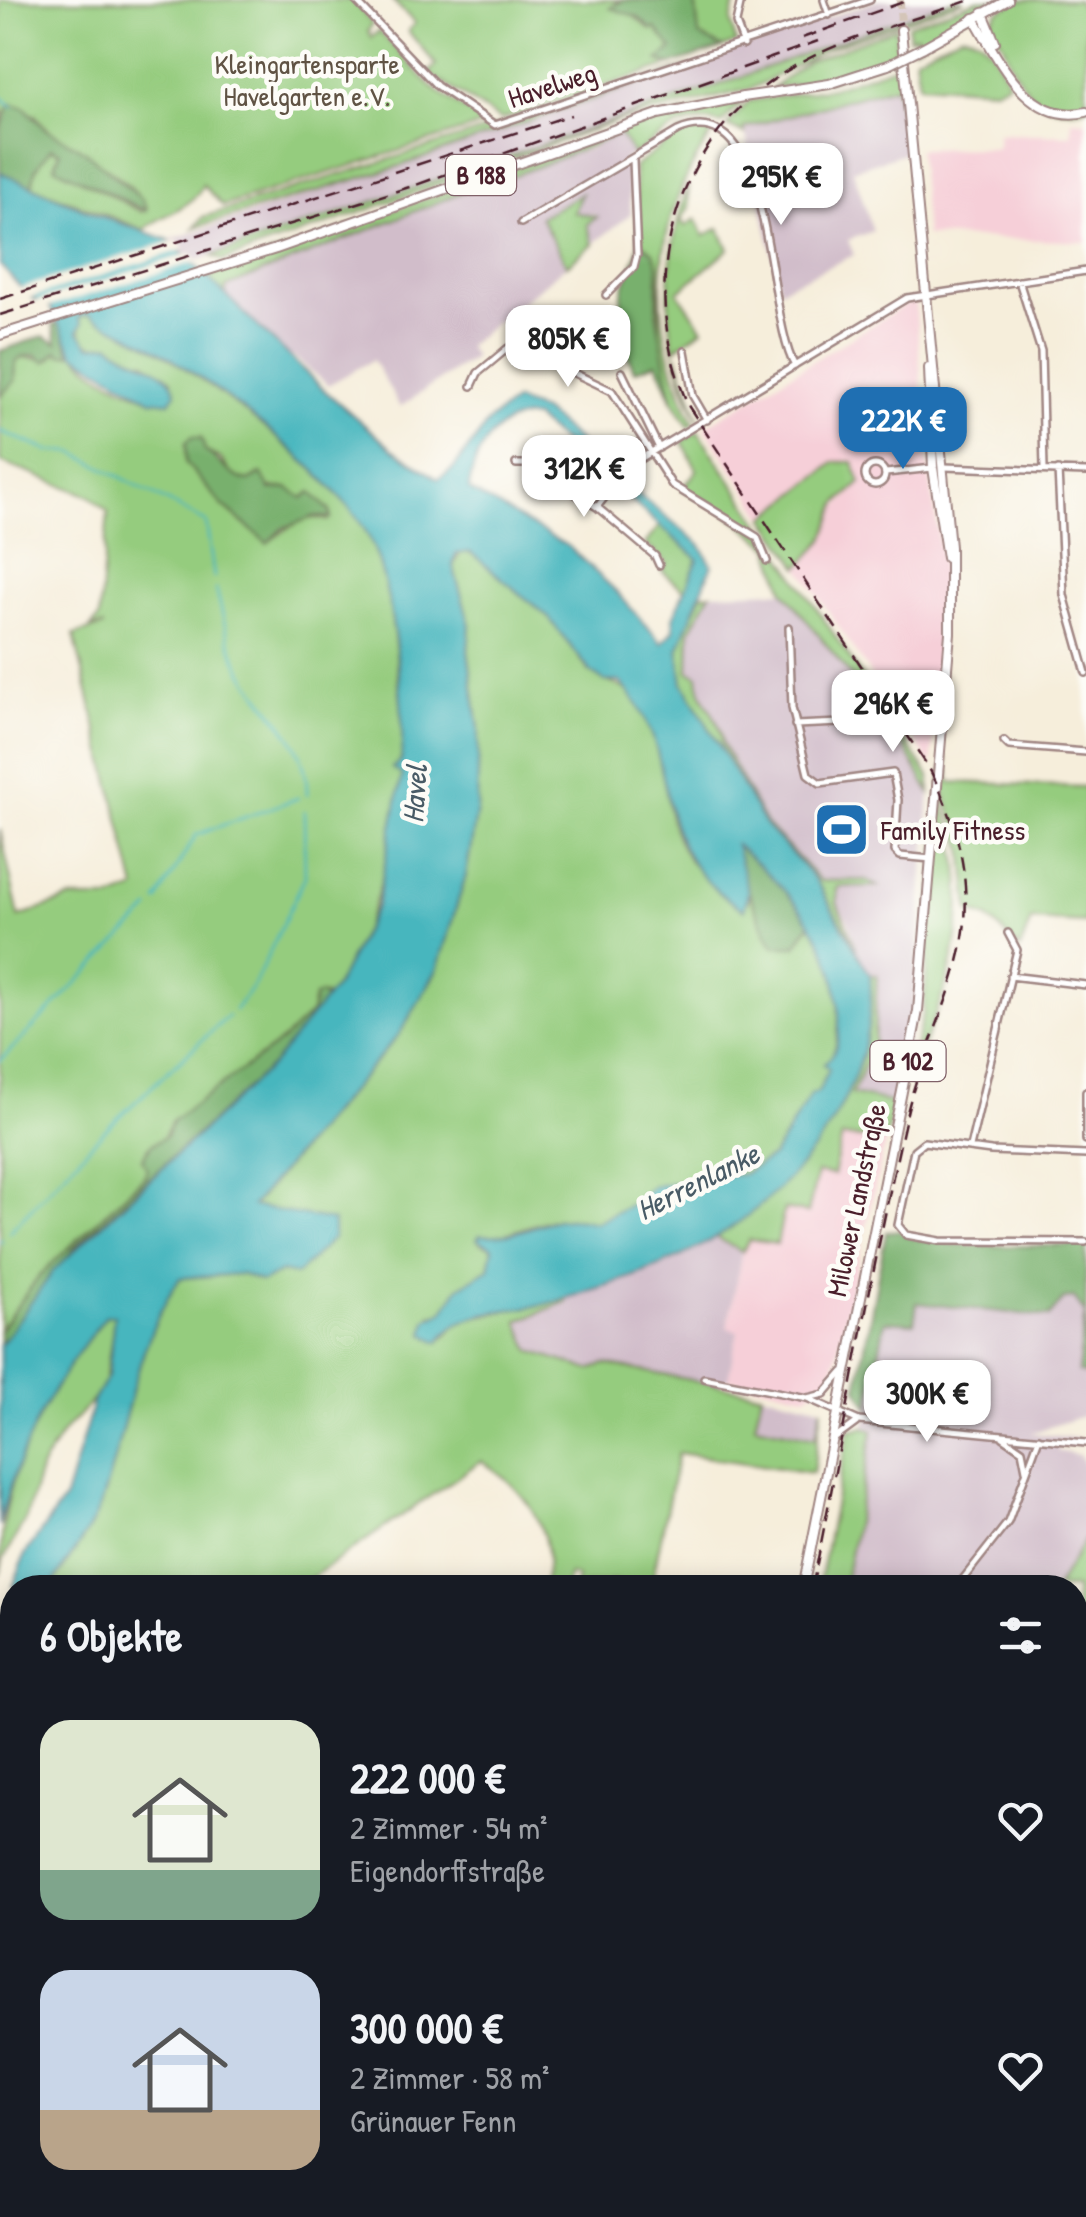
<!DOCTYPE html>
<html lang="de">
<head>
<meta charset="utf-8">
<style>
	:root { --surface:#171b24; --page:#20242c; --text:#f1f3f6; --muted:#9ea1a6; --accent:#1f6fb2 }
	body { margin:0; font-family:"Patrick Hand",sans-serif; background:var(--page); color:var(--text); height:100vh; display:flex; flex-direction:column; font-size:38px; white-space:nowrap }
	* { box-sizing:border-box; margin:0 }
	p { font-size:32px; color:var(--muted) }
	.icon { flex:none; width:55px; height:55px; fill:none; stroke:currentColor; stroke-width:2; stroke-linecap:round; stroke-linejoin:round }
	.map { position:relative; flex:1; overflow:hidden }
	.panel { position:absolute; left:0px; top:1575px; width:1088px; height:642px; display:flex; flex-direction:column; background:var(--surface); border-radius:40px 40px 0 0; box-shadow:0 5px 25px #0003 }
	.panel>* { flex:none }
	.price { position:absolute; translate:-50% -85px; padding:0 22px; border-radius:20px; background:#fff; color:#222; font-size:32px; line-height:65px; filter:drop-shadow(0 2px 5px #0008) }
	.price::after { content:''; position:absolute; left:50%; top:60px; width:30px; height:22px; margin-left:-15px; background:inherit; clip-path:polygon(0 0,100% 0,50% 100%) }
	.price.active { background:var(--accent); color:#fff }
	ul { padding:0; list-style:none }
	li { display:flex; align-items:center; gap:30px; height:250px; padding:0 40px }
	li span { display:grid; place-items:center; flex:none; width:280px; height:200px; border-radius:30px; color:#555 }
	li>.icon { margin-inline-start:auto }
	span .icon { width:120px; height:120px; fill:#fffc; stroke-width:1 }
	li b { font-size:42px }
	h2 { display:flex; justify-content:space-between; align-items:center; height:120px; padding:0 40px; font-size:42px }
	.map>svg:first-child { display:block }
	.built { fill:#f6cfd8 }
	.industrial { fill:#d1bdca }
	.green { fill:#95cc7e; stroke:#707654; stroke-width:2.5; fill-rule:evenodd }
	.forest { fill:#78b06d; stroke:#61684c; stroke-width:2.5 }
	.water { fill:#47b6be; stroke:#486a74; stroke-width:2.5 }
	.pier { fill:#f6eedb }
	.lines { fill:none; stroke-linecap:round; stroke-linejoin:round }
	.stream { stroke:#47b6be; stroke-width:2.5 }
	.primary-tunnel { stroke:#d4c5b8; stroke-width:8; stroke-dasharray:8 4; stroke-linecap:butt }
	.minor-casing { stroke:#a08683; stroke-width:10 }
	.primary-casing { stroke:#a08683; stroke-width:12 }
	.minor { stroke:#fff; stroke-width:5 }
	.primary { stroke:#fff; stroke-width:8 }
	.rail { stroke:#4a1f2b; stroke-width:2.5; stroke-dasharray:15 8; stroke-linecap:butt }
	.primary-bridge-casing { stroke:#a08683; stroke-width:12; stroke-linecap:butt }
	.primary-bridge { stroke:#fff; stroke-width:8 }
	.labels { text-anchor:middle; stroke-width:9; stroke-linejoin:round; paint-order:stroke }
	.shield { fill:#fdfcf7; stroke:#806168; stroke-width:2.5 }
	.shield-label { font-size:25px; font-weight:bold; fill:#4a1f2b }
	.park-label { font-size:28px; fill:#605344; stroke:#fdfcf7 }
	.street-label { font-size:28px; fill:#4a1f2b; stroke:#fdfcf7 }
	.poi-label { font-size:28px; fill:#4a1f2b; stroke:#fdfcf7; text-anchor:start }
	.water-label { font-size:30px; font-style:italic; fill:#495b66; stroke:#fdfcf7 }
</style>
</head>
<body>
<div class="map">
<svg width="1086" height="2217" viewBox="0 0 1086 2217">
	<rect width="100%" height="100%" fill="#fdfcf7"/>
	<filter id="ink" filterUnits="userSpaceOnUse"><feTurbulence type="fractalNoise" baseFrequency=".01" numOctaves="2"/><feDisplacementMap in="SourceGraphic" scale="20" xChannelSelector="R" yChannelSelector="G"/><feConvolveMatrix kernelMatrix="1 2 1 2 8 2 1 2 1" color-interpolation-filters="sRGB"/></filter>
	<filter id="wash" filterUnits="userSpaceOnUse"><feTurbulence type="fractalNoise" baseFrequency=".0048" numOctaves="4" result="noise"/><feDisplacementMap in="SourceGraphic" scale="40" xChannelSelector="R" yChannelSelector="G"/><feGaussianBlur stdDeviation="2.25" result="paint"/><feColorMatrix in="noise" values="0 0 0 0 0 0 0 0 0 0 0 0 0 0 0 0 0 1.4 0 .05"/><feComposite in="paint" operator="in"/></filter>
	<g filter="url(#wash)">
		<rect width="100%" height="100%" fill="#f6eedb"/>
		<path class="built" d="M 1072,120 L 1086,121 L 1086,242 L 926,236 L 918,149 L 997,148 L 998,133 L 1071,135 Z
			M 915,299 L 927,456 L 945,584 L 931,765 L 799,567 L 823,541 L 833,511 L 852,493 L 857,468 L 853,462 L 834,462 L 765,518 L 704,427 Z
			M 842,1137 L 886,1139 L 832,1376 L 827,1385 L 805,1395 L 728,1379 L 738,1332 L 727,1329 L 744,1243 L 784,1208 Z"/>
		<path class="industrial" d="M 878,0 L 953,0 L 713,87 L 212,256 L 192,262 L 169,240 L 394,168 Z
			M 896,86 L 907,152 L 853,170 L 873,231 L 848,240 L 854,255 L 780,289 L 744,128 Z
			M 619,133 L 633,155 L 622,161 L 628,174 L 631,214 L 593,244 L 587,224 L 596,218 L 594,214 L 576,215 L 575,205 L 540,218 L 567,265 L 467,346 L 474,357 L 400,407 L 373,360 L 328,385 L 293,356 L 289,358 L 226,297 L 226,288 L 485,182 L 494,184 L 522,169 L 589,149 Z
			M 784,591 L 898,736 L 930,793 L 913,1016 L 894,1103 L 852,1094 L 874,1046 L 877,975 L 870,975 L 861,963 L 848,921 L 837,903 L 837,886 L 876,888 L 821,881 L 766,823 L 722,743 L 723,733 L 699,694 L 698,676 L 689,671 L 690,631 L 711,593 Z
			M 716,1237 L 742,1252 L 727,1328 L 738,1331 L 728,1379 L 714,1385 L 605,1364 L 590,1370 L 531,1351 L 517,1320 Z
			M 1074,1298 L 1085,1313 L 1078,1371 L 1086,1375 L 1086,1415 L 1031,1433 L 1083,1439 L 1082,1445 L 1057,1445 L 1058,1451 L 1079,1455 L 1085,1465 L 1086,1538 L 1056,1587 L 844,1588 L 873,1431 L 865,1427 L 885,1320 L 917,1303 L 1049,1317 L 1064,1299 Z
			M 762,1393 L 822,1407 L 817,1437 L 755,1425 Z
			M 1086,1882 L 1086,2016 L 1075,2015 L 1075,1884 L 1084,1886 Z
			M 1075,2191 L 1086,2194 L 1086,2217 L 696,2217 L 698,2205 L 1075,2205 Z"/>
		<path class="green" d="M 0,0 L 353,0 L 372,24 L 368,31 L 371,37 L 379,31 L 432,87 L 485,124 L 223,206 L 203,185 C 191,210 162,213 144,230 L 32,186 L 35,170 L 51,148 L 60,152 L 55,166 L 142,212 L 147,208 C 124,166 63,152 35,115 L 3,113 L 0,131 Z
			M 392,0 L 624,0 L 615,1 L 651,30 L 655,28 L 673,49 L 659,61 L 671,65 L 500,120 L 428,73 L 436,65 L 408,31 L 415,23 Z
			M 695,0 L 736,0 L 731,22 L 736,43 L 723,48 L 699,36 Z
			M 953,0 L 964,0 L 827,49 L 751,89 L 621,120 L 223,261 L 212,256 L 713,87 Z
			M 978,0 L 992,0 L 914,48 L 917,35 L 909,38 L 908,25 Z
			M 1019,0 L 1078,0 L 1086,18 L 1086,107 C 1041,120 1018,84 1005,49 C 1001,37 994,34 991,21 L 998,11 Z
			M 896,28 L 897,56 L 829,80 L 772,88 L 807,62 Z
			M 960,35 C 986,31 1000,62 1008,82 L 995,89 L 919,84 L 915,57 Z
			M 900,64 L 904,115 L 900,116 L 896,86 L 744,128 L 745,134 L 727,126 L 749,101 L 831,88 Z
			M 690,66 L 394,168 L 194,228 L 203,217 Z
			M 725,103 L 741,103 L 721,124 C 685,114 662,136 633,155 L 619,133 C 601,142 498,184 485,183 L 226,287 L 226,297 L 206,277 L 640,123 Z
			M 704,128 L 714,131 C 649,220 646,326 694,423 L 689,427 L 672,399 L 660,340 L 658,265 L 654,253 L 639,241 L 634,167 L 681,132 Z
			M 688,186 L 689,207 L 681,220 L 685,226 L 696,219 L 704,236 L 719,228 L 729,249 L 678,292 L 703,329 L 674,349 L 699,420 C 660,342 661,267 688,186 Z
			M 581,194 L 574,212 L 597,217 L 587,224 L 593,244 L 567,265 L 540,217 Z
			M 88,314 C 110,327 133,336 155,349 C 210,382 340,479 368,534 C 388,575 395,631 398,676 C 400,699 411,748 397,766 L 402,775 C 391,857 374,931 327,1000 L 324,995 L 313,1001 L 311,1014 L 283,1040 L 172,1121 L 144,1177 L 40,1275 L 0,1330 L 0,829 L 19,917 L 69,899 L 111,899 L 136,889 L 74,635 L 104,626 L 91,627 L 99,618 L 108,512 L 90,496 L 0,462 L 0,396 L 15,381 L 15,363 L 21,357 L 49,360 L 58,351 L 70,354 L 71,349 C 89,375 139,398 169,402 L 172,380 L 144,361 L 138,362 C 119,349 97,352 81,338 L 79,317 ZM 200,437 L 205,451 L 221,459 L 233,477 L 249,481 L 260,474 L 267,488 L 288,488 L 329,521 C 307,510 283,532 267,543 L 222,505 L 186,463 L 187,443 Z
			M 698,431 L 930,778 L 930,793 L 898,736 L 784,591 L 770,547 L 725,511 L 682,489 L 697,470 L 682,441 Z
			M 835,462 L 853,462 L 861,483 L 838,503 L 824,540 L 799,567 L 765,518 Z
			M 660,525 L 698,559 L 676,612 L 684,590 L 662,571 L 667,563 L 645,544 Z
			M 461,551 C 488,552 549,614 566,636 C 574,647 582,666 592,673 C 615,690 627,679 645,713 C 684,789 642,858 748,901 L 748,891 L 765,926 L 796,946 L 811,922 C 846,970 848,1042 818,1092 L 811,1094 L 773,1156 L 743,1174 L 652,1186 L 637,1201 L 594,1223 C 555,1210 519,1231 481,1243 L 493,1248 L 489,1269 L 459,1287 L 443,1313 L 431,1316 L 442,1339 L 461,1320 L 566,1298 L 566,1302 L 518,1321 L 531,1351 L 590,1370 L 605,1364 L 762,1393 L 755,1425 L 816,1437 L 822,1407 L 813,1473 L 678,1453 L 651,1587 L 613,1581 L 575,1587 L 577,1577 L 570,1575 L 564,1587 L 543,1587 C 560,1535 524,1487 481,1461 L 308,1580 L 304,1587 L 51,1588 C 66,1561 88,1536 99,1508 C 127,1432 133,1345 180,1278 L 241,1274 L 262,1282 L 281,1272 L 290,1273 L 333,1233 L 332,1221 L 252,1207 L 400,1033 L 437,970 L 466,875 L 477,809 L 479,730 L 468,651 L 470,625 L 453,566 Z
			M 711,593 L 690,631 L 689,671 L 698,676 C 699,703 723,719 722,743 L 766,824 L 821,881 L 866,880 L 877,886 L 837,887 L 837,903 L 857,950 L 815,879 L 765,825 L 683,683 L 674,655 L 702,594 Z
			M 946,757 L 950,782 L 1086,787 L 1086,923 L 1031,920 L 1020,949 L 988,918 L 969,911 L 963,848 L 941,784 Z
			M 940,795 C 970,872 965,944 933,1020 C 927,1035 921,1058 910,1067 L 923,1015 Z
			M 870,975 L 877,975 L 874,1046 L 852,1094 L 894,1103 L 886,1139 L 842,1137 L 833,1175 L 817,1173 L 808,1213 L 784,1209 L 777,1244 L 749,1240 L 742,1252 L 716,1237 C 804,1176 879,1089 870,975 Z
			M 115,1315 L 104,1389 L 62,1433 L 41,1467 L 26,1518 L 3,1560 L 0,1576 C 0,1471 41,1396 106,1316 Z
			M 865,1427 L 873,1431 L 844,1587 L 818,1588 L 849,1430 Z
			M 1086,1538 L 1086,1757 L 1075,1750 L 1075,1588 L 1056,1588 Z
			M 1086,1759 L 1086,1882 L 1085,1886 L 1075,1884 L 1075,1811 Z
			M 12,1765 L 12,2049 L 0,2008 L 0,1796 Z
			M 81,2205 L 323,2205 L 325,2217 L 88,2217 Z"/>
		<path class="forest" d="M 624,0 L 695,0 L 699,36 L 723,48 L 671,65 L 658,60 L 672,49 L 655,28 L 652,30 L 638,17 L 610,8 Z
			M 10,104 L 24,107 L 46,129 L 86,152 L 143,200 L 146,211 L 55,167 L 60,152 L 51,148 L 35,170 L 32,186 L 0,172 L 0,131 Z
			M 639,241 L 654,253 L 658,266 L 657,317 L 672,399 L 657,363 L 634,371 C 623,345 614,306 627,278 C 633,264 637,257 639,241 Z
			M 60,323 L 71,354 L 60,355 L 58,351 L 45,362 L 35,355 L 21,357 L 16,363 L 15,381 L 0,396 L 0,351 L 43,336 L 57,343 L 53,325 Z
			M 192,437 L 202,439 L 205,451 C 222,461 228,477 249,481 L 262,474 L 270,490 L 288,488 L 303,498 L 311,492 L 330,511 L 331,518 L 316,516 L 283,528 L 267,543 L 222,505 L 186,463 L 186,442 Z
			M 736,845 L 767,870 L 811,922 L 796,946 L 774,946 C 765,934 733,858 736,845 Z
			M 320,994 L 327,1000 L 271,1066 L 75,1247 L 0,1346 L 0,1330 L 40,1275 L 144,1177 L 147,1169 L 142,1159 L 150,1146 L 166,1136 L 172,1121 L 283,1040 L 311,1013 L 314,997 Z
			M 898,1230 C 919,1252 1051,1245 1086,1245 L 1086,1375 L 1078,1372 L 1085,1313 L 1074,1298 L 1064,1299 L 1049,1317 L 917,1303 L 914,1323 L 885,1321 L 869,1407 L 857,1389 L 886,1232 Z"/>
		<path class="water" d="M 0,172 L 95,214 L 169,240 L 323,389 L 391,448 L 438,479 L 453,469 L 490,420 L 515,401 L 543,411 L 612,469 L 607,479 L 534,418 C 496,413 471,457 469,490 L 569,547 L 615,590 L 662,643 L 674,630 L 673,618 L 698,559 L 620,491 L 626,484 L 700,544 L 712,565 L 678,650 L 683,683 L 765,825 L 815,879 L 870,975 C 879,1085 801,1189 708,1242 C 663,1269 607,1285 558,1301 C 519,1314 463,1304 439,1342 L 424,1334 L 427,1320 L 443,1312 L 459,1287 L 489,1269 L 493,1248 L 477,1239 L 480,1235 C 530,1240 545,1208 595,1223 L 637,1201 L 652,1186 L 743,1174 L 773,1156 L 811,1094 L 818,1092 L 829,1069 L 824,1064 C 837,1054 839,1037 839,1021 C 840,941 792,894 736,845 L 748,891 L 744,910 C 637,847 689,754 620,682 L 604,681 L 592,673 L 547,616 L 470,552 L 456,554 L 453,566 L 470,625 L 468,651 L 479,730 L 477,809 L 466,875 L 437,970 L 400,1033 L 252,1206 L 333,1221 L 333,1238 L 296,1275 L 281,1272 L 262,1282 L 241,1274 L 180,1278 C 133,1345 127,1432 99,1508 C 88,1536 66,1561 51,1587 L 13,1587 L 25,1554 L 65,1498 L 94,1400 L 108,1376 L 114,1315 L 106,1316 C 54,1380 18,1445 0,1526 L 0,1346 L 54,1270 L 271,1066 L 336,986 L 377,905 L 402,775 L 392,768 L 401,761 C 406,707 393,574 364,528 C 327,470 216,385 156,349 C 134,336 110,327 88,314 L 79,317 L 82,324 L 78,331 L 90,346 L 110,344 C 127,361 172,366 176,393 L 170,402 L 151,400 L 74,354 L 50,307 L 29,297 L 0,265 Z
			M 12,1591 L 12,1765 L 0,1796 L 0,1666 Z
			M 0,2008 L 12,2049 L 12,2205 L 84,2205 L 91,2217 L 3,2217 Z"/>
		<path class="pier" d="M 176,240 L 186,249 L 24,300 L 14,290 Z
			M 190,253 L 198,261 L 40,310 L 29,303 Z"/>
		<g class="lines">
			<path class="stream" d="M 0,96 L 13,107
				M 0,431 L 49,451 L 73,452 L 206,522 L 214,577
				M 216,589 C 223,613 227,642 239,665 C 265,714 309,736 307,795
				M 157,901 L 196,835 L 298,798
				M 235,1010 L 254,985 L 305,877 L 304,811
				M 0,1061 L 150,909
				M 9,1232 L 104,1131 L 228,1016
				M 0,1242 L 2,1240"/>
		</g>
	</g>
	<g filter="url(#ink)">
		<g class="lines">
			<path class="primary-tunnel" d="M 900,0 L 901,30"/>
			<defs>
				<path id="minor" d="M 355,0 L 437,86 L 495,125 L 870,0
					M 741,0 L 736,23 L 744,45
					M 824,0 L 829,15
					M 521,223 L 678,131 C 776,90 765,318 795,366
					M 1019,281 L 1041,351 L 1044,469
					M 606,295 L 634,267 L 637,255 L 633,160
					M 685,351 L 693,396 L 707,420
					M 622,372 L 659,448
					M 472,386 L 478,373 L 508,348 L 525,343 L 547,350 L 572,372 L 612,391 L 672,485 L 757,537 L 767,561
					M 516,464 L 527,464 L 597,507 L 655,556 L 659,565
					M865 475a10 10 0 1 1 20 0a10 10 0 1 1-20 0Z
					M 944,467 L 1086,472
					M 1058,470 L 1064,595 L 1086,673
					M 886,473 L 933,468
					M 597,507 L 630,465 L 907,298 L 1086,271
					M 789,627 L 792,708 L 808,774 L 820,783 L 893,773 L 898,800 L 895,851 L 900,856 L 931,859
					M 795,725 L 841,723
					M 1004,741 L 1009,746 L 1086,752
					M 1010,976 L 1086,985
					M 1086,1092 L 1086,1140
					M 970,1147 L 1017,950 L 1008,933
					M 1086,1155 L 991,1151 L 924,1142 L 914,1150 L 898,1225 L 906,1235 L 940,1241 L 1086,1242
					M 704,1378 L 807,1398 L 859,1421 L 1086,1443
					M 807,1398 L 824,1394 L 843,1372
					M 1003,1437 L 1022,1450 L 1026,1470
					M 833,1440 L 856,1423
					M 956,1588 L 1008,1522 L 1039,1438
					M 1075,1894 L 1086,1896
					M 1075,2052 L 1086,2054
					M 679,2208 L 724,2217
					M 812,2217 L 815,2205"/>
				<path id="primary" d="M 983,13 L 995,42
					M 974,18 C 999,60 1027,125 1086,112
					M 922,48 L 1008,0
					M 764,94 L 829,84 L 888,65
					M 0,335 L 276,249 L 658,114 L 743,97
					M 929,368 L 933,468 L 947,558
					M 803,1588 L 918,1011 L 950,633 L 950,547 L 901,30
					M 677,2217 L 679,2205"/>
			</defs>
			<use href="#minor" class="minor-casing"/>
			<use href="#primary" class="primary-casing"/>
			<use href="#minor" class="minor"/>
			<use href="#primary" class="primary"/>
			<path class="rail" d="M 802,38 L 909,0
				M 0,299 L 571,115
				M 0,315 L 416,185 L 818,41
				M 812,1588 C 844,1431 871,1273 906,1117 C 921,1050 959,990 965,921 C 969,866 954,816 929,768 L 689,407 C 635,287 671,143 785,72 C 840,37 910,22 970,0
				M 688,2217 L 690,2205"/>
			<defs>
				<path id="primary-bridge" d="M 888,65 L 922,48
					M 743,97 L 764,94"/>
			</defs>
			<use href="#primary-bridge" class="primary-bridge-casing"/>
			<use href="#primary-bridge" class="primary-bridge"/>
		</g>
	</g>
	<defs>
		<symbol id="stadium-square" viewBox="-11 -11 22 22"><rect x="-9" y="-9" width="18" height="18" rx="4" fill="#1f6fb2" stroke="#fdfcf7"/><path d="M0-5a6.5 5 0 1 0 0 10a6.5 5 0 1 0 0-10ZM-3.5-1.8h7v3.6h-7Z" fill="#fff"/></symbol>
	</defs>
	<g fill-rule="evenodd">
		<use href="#stadium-square" x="810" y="798" width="63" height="63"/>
	</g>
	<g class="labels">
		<g class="shield">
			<rect x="446" y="155" width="70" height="40" rx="8"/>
			<rect x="870.5" y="1041" width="75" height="40" rx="8"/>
		</g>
		<g class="shield-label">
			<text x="481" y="184">B 188</text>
			<text x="908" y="1070">B 102</text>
		</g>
		<g class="park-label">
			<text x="307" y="74">Kleingartensparte<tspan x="307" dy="32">Havelgarten e.V.</tspan></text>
		</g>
		<g class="street-label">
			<text transform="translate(552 85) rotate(-18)" y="10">Havelweg</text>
			<text transform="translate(856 1200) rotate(-78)" y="10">Milower Landstraße</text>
		</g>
		<g class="poi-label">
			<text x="881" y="840">Family Fitness</text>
		</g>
		<g class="water-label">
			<text transform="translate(415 794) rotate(-86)" y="10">Havel</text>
			<text transform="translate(698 1182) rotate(-27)" y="10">Herrenlanke</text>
		</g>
	</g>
</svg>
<b class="price" style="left:781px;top:228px">295K €</b>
<b class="price" style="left:568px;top:390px">805K €</b>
<b class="price active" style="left:903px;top:472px">222K €</b>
<b class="price" style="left:584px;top:520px">312K €</b>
<b class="price" style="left:893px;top:755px">296K €</b>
<b class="price" style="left:927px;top:1445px">300K €</b>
<section class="panel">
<h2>6 Objekte<svg class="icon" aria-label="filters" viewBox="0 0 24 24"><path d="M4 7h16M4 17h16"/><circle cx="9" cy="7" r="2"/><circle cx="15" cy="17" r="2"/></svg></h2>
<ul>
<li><span style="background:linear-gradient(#dfe7d0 75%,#7fa58c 0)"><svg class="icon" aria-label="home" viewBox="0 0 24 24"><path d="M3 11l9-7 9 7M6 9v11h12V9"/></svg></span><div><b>222 000 €</b><p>2 Zimmer · 54 m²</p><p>Eigendorffstraße</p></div><svg class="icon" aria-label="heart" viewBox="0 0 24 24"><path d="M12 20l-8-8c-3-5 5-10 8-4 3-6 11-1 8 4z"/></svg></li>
<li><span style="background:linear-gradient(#c9d6e8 70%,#b9a48a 0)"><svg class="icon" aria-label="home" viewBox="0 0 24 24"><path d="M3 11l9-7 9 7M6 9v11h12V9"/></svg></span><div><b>300 000 €</b><p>2 Zimmer · 58 m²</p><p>Grünauer Fenn</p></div><svg class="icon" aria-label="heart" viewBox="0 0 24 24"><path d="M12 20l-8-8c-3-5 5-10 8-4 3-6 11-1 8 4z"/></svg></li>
</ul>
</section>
</div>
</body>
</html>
